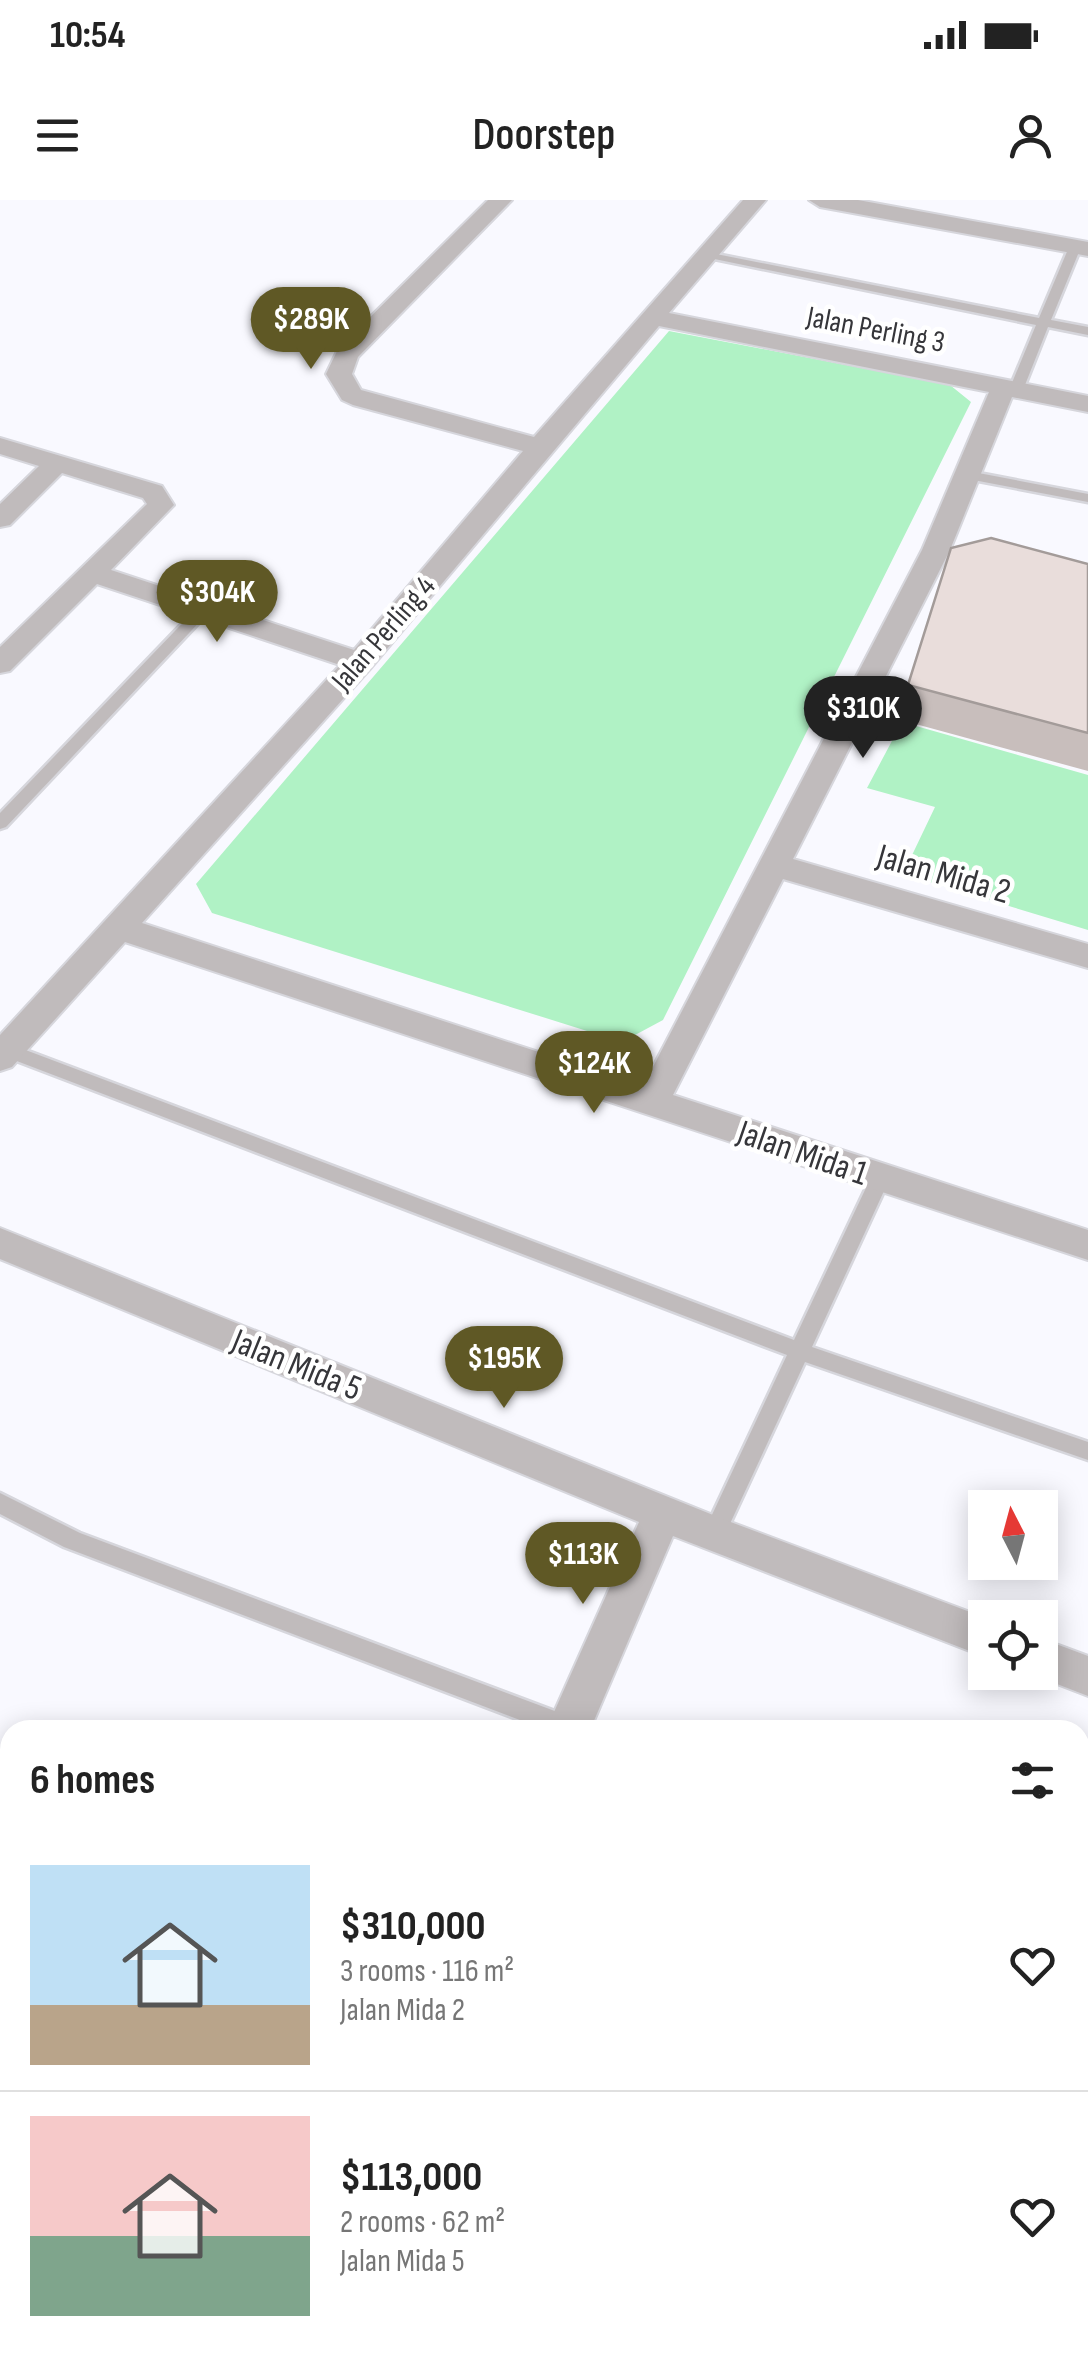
<!DOCTYPE html>
<html lang="en">
<head>
<meta charset="utf-8">
<style>
	:root { --surface:#fff; --page:#f2f2f2; --text:#222; --muted:#767676; --line:#e0e0e0; --accent:#5f5825 }
	body { margin:0; font-family:"Sofia Sans Condensed",sans-serif; background:var(--page); color:var(--text); height:100vh; display:flex; flex-direction:column; font-size:38px; white-space:nowrap }
	* { box-sizing:border-box; margin:0 }
	p { font-size:32px; color:var(--muted) }
	.icon { flex:none; width:55px; height:55px; fill:none; stroke:currentColor; stroke-width:2; stroke-linecap:round; stroke-linejoin:round }
	.map { position:relative; flex:1; overflow:hidden }
	.side { position:absolute; left:0px; top:1520px; width:1090px; height:642px; display:flex; flex-direction:column; background:var(--surface); border-radius:30px 30px 0 0; box-shadow:0 5px 25px #0003 }
	.side>* { flex:none }
	.needle { width:65px; rotate:354deg }
	.controls { position:absolute; left:968px; top:1290px; display:grid; gap:20px }
	.controls a { display:grid; place-items:center; width:90px; height:90px; border-radius:0px; background:var(--surface); box-shadow:0 5px 25px #0003; font-size:50px }
	.price { position:absolute; translate:-50% -85px; padding:0 22px; border-radius:35px; background:var(--accent); color:#fff; font-size:32px; line-height:65px; filter:drop-shadow(0 2px 5px #0008) }
	.price::after { content:''; position:absolute; left:50%; top:60px; width:30px; height:22px; margin-left:-15px; background:inherit; clip-path:polygon(0 0,100% 0,50% 100%) }
	.price.current { background:#222; color:#fff }
	ul { padding:0; list-style:none }
	li { display:flex; align-items:center; gap:30px; height:250px; padding:0 30px }
	li+li { border-top:2px solid var(--line) }
	li span { display:grid; place-items:center; flex:none; width:280px; height:200px; border-radius:0px; color:#555 }
	li>.icon { margin-inline-start:auto }
	span .icon { width:120px; height:120px; fill:#fffc; stroke-width:1 }
	li b { font-size:42px }
	h2 { display:flex; justify-content:space-between; align-items:center; height:120px; padding:0 30px; font-size:42px }
	.status { display:flex; justify-content:space-between; align-items:center; height:70px; padding:0 50px; background:var(--surface); direction:ltr }
	.status svg { height:28px; fill:currentColor }
	header { display:flex; justify-content:space-between; align-items:center; height:130px; padding:0 30px; background:var(--surface); font-size:45px; font-weight:600 }
	.map>svg:first-child { display:block }
	.green { fill:#b0f2c5 }
	.lines { fill:none; stroke-linecap:round; stroke-linejoin:round }
	.lane-casing { stroke:#d6d6dc; stroke-width:5 }
	.street-casing { stroke:#d6d6dc; stroke-width:4 }
	.lane { fill:#c0bbbc; fill-rule:evenodd }
	.street { fill:#c0bbbc; fill-rule:evenodd }
	.wall { fill:#c8bebc }
	.building { fill:#e9dddb; stroke:#a39b99; stroke-width:2.5 }
	.labels { text-anchor:middle; stroke-width:9; stroke-linejoin:round; paint-order:stroke }
	.far-street-label { font-size:30px; fill:#36363a; stroke:#fff }
	.street-label { font-size:35px; fill:#36363a; stroke:#fff }
</style>
</head>
<body>
<div class="status"><b>10:54</b><svg viewBox="0 0 49 12"><path d="M0 12V9h3v3zM5 12V6h3v6zM10 12V3h3v9zM15 12V0h3v12zM26 1h20v11H26zM47 4h2v5h-2z"/></svg></div>
<header><svg class="icon" aria-label="menu" viewBox="0 0 24 24"><path d="M4 6h16M4 12h16M4 18h16"/></svg>Doorstep<svg class="icon" aria-label="person" viewBox="0 0 24 24"><circle cx="12" cy="8" r="4"/><path d="M4 21q1-7 8-7t8 7"/></svg></header>
<div class="map">
<svg width="1088" height="2161" viewBox="0 0 1088 2161">
	<rect width="100%" height="100%" fill="#f9f9ff"/>
	<path class="green" d="M 669,131 L 950,185 L 971,202 L 663,820 L 622,842 L 212,713 L 196,684 Z
		M 902,522 L 1088,575 L 1088,730 L 903,674 L 935,607 L 867,588 Z"/>
	<g class="lines">
		<defs>
			<path id="lane" d="M 1075,43 L 1081,47 L 1051,120 L 1088,127 L 1088,135 L 1048,127 L 1023,190 L 1016,194 L 1009,190 L 1036,125 L 700,56 L 706,52 L 1039,118 L 1069,47 Z
				M 968,271 L 1088,294 L 1088,302 L 963,278 L 961,275 Z
				M 203,405 L 208,407 L 208,413 L 6,627 L 0,629 L 0,613 L 198,407 Z
				M 7,843 L 794,1140 L 873,973 L 887,973 L 890,978 L 812,1147 L 1088,1242 L 1088,1260 L 805,1162 L 722,1341 L 714,1344 L 706,1341 L 703,1334 L 787,1155 L 1,855 L 0,846 Z
				M 0,1293 L 80,1333 L 584,1522 L 588,1530 L 546,1530 L 64,1347 L 0,1314 Z
				M 1080,1725 L 1088,1728 L 1088,1752 L 1080,1749 Z"/>
			<path id="street" d="M 488,0 L 512,0 L 358,157 L 352,174 L 361,190 L 534,237 L 743,0 L 766,0 L 669,113 L 1088,196 L 1088,212 L 1012,197 L 950,350 L 793,659 L 1088,744 L 1088,768 L 783,679 L 673,895 L 1088,1030 L 1088,1060 L 125,742 L 12,867 L 0,871 L 0,835 L 340,465 L 97,384 L 10,471 L 0,473 L 0,447 L 147,304 L 143,298 L 62,273 L 10,325 L 0,327 L 0,304 L 39,266 L 0,254 L 0,238 L 162,286 L 174,305 L 111,370 L 354,450 L 523,251 L 353,205 L 342,200 L 326,174 L 338,149 ZM 659,126 L 989,192 L 922,350 L 643,886 L 142,723 L 370,469 Z
				M 809,0 L 858,0 L 1088,42 L 1088,56 L 820,7 Z
				M 0,1028 L 728,1321 L 986,1418 L 985,1457 L 673,1336 L 590,1530 L 546,1530 L 639,1322 L 0,1059 Z
				M 1040,1438 L 1088,1456 L 1088,1496 L 1026,1472 L 1040,1472 Z
				M 0,1563 L 10,1567 L 10,1612 L 0,1608 Z
				M 1080,2032 L 1088,2035 L 1088,2086 L 1080,2083 Z
				M 978,2152 L 1032,2152 L 1028,2161 L 975,2161 Z"/>
		</defs>
		<use href="#lane" class="lane-casing"/>
		<use href="#street" class="street-casing"/>
		<use href="#lane" class="lane"/>
		<use href="#street" class="street"/>
	</g>
	<path class="wall" d="M 1088,364 L 1088,571 L 901,520 L 908,485 Z"/>
	<path class="building" d="M 991,338 L 1088,364 L 1088,533 L 908,485 L 951,348 Z"/>
	<g class="labels">
		<g class="far-street-label">
			<text transform="translate(876 129) rotate(11)" y="10">Jalan Perling 3</text>
			<text transform="translate(383 433) rotate(-49)" y="10">Jalan Perling 4</text>
		</g>
		<g class="street-label">
			<text transform="translate(944 673) rotate(16)" y="12">Jalan Mida 2</text>
			<text transform="translate(803 952) rotate(19)" y="12">Jalan Mida 1</text>
			<text transform="translate(297 1164) rotate(22)" y="12">Jalan Mida 5</text>
		</g>
	</g>
</svg>
<div class="controls">
<a><svg class="needle" viewBox="-14 -14 28 28"><path d="M0-13l5 13h-10z" fill="#e53935"/><path d="M0 13l5-13h-10z" fill="#767676"/></svg></a>
<a><svg class="icon" aria-label="locate" viewBox="0 0 24 24"><circle cx="12" cy="12" r="6"/><path d="M12 2v4M12 18v4M2 12h4M18 12h4"/></svg></a>
</div>
<b class="price" style="left:311px;top:172px">$289K</b>
<b class="price" style="left:217px;top:445px">$304K</b>
<b class="price current" style="left:863px;top:561px">$310K</b>
<b class="price" style="left:594px;top:916px">$124K</b>
<b class="price" style="left:504px;top:1211px">$195K</b>
<b class="price" style="left:583px;top:1407px">$113K</b>
<section class="side">
<h2>6 homes<svg class="icon" aria-label="filters" viewBox="0 0 24 24"><path d="M4 7h16M4 17h16"/><circle cx="9" cy="7" r="2"/><circle cx="15" cy="17" r="2"/></svg></h2>
<ul>
<li><span style="background:linear-gradient(#bfe0f5 70%,#b9a48a 0)"><svg class="icon" aria-label="home" viewBox="0 0 24 24"><path d="M3 11l9-7 9 7M6 9v11h12V9"/></svg></span><div><b>$310,000</b><p>3 rooms · 116 m²</p><p>Jalan Mida 2</p></div><svg class="icon" aria-label="heart" viewBox="0 0 24 24"><path d="M12 20l-8-8c-3-5 5-10 8-4 3-6 11-1 8 4z"/></svg></li>
<li><span style="background:linear-gradient(#f6c9c9 60%,#7fa58c 0)"><svg class="icon" aria-label="home" viewBox="0 0 24 24"><path d="M3 11l9-7 9 7M6 9v11h12V9"/></svg></span><div><b>$113,000</b><p>2 rooms · 62 m²</p><p>Jalan Mida 5</p></div><svg class="icon" aria-label="heart" viewBox="0 0 24 24"><path d="M12 20l-8-8c-3-5 5-10 8-4 3-6 11-1 8 4z"/></svg></li>
</ul>
</section>
</div>
</body>
</html>
